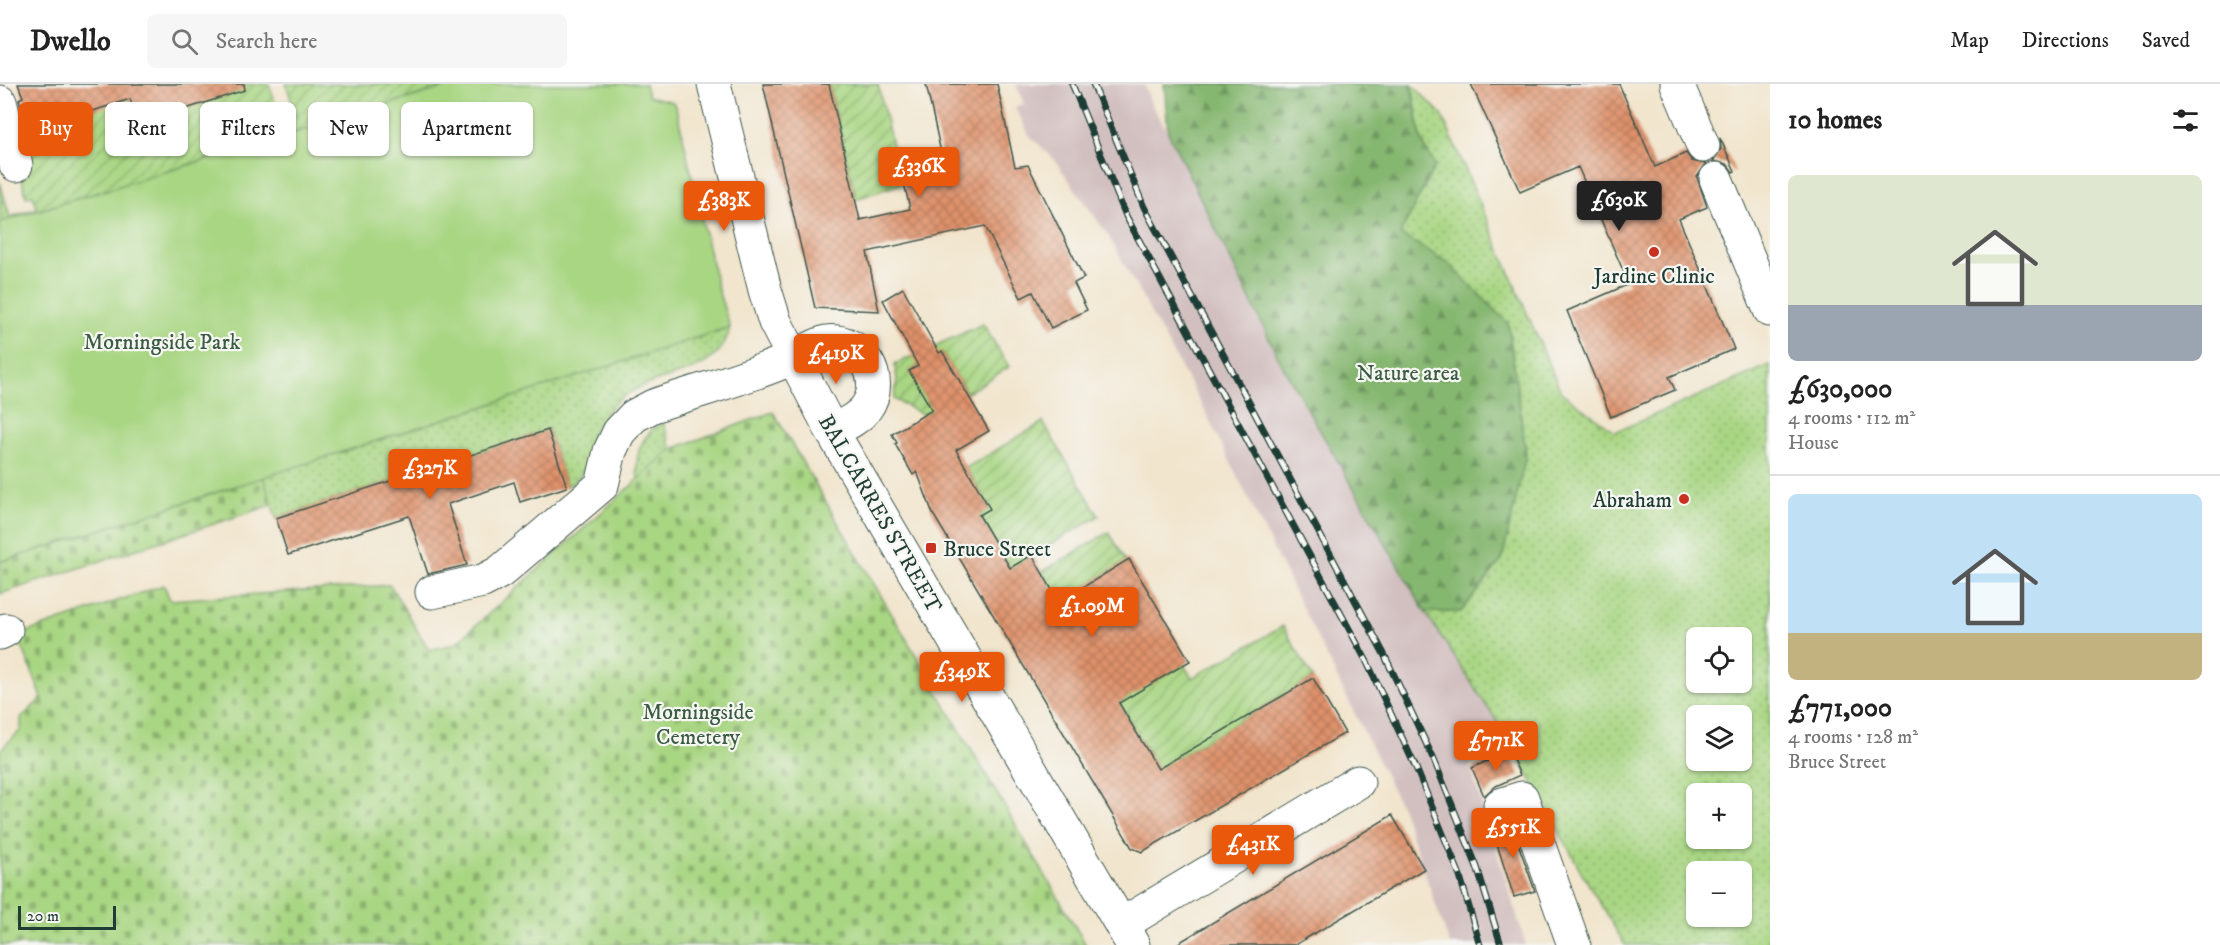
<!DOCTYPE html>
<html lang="en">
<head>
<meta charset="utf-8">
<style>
	:root { --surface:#fff; --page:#f6f6f6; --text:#222; --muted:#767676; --line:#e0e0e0; --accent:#ea580c }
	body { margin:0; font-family:"IM FELL DW Pica",serif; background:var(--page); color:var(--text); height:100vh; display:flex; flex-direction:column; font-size:22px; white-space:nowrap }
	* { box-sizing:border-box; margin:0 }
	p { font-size:20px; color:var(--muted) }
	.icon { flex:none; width:33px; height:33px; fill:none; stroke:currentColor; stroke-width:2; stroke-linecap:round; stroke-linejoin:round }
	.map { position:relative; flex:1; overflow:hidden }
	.sheet { display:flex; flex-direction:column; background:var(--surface); width:450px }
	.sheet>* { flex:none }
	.banner { position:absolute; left:18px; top:18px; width:570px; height:54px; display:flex; gap:12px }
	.fabs { position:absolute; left:1686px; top:543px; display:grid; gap:12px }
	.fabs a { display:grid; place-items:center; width:66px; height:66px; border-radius:9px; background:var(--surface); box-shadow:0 2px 4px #0004; font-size:30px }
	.scale { position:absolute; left:18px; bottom:15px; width:98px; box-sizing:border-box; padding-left:6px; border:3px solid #1f3d34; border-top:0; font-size:16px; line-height:21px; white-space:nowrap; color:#1f3d34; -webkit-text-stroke:4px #f6f6f2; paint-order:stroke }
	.price { position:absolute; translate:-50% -51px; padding:0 14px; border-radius:6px; background:var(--accent); color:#fff; font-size:20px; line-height:39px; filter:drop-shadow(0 2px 3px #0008) }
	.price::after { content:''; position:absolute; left:50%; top:36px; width:18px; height:14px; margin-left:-9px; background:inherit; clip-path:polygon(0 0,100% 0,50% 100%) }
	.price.selected { background:#222; color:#fff }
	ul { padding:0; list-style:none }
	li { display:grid; align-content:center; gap:12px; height:318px; padding:0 18px }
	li+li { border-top:2px solid var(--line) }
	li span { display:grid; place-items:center; height:186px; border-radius:9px; color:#555 }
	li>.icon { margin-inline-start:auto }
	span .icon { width:108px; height:108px; fill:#fffc; stroke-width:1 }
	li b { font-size:26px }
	h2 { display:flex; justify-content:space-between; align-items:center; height:72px; padding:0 18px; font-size:26px }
	.chip { padding:0 21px; border-radius:9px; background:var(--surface); box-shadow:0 2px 4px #0004; font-size:21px; line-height:54px }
	.chip.selected { background:var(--accent); color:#fff }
	header { display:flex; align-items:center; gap:36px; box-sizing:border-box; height:84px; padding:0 30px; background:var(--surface); border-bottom:2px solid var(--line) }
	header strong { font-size:28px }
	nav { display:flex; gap:33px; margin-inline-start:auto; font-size:21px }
	.search { width:420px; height:54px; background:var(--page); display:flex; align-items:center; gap:15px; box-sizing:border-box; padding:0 21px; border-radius:9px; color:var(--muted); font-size:22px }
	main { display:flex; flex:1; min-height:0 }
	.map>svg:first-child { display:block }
	.railway { fill:#d2bfc0 }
	.grass { fill:url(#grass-dots); stroke:#648a5c; stroke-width:1.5; fill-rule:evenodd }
	.forest { fill:url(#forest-firs); stroke:#527a52; stroke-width:1.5 }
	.cemetery { fill:url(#cemetery-stones); stroke:#648a5c; stroke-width:1.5 }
	.park { fill:#a9d683; stroke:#648a5c; stroke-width:1.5 }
	.garden { fill:url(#garden-furrows); stroke:#648a5c; stroke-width:1.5 }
	.building { fill:url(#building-cross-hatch) }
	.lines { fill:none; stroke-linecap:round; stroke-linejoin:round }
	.minor-casing { stroke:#3e564b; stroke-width:35 }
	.minor { stroke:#fff; stroke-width:33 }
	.rail-casing { stroke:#1f3d34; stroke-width:7 }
	.rail { stroke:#f6f6f2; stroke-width:4.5; stroke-dasharray:14; stroke-linecap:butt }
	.poi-dot { fill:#c8321e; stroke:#f6f6f2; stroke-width:2 }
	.labels { text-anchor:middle; stroke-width:4.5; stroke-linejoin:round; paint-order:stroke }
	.poi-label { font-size:22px; fill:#1f3d34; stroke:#f6f6f2 }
	.park-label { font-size:22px; fill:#3b5c44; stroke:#f6f6f2 }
	.street-label { font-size:22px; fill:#1f3d34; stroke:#f6f6f2 }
</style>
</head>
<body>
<header>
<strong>Dwello</strong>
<div class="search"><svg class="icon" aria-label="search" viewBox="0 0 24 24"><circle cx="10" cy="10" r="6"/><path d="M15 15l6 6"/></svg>Search here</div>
<nav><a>Map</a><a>Directions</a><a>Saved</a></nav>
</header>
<main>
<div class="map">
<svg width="1770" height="861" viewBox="0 0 1770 861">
	<defs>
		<pattern id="grass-dots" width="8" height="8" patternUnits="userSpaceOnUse" patternTransform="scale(1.5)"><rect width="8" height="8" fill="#a9d683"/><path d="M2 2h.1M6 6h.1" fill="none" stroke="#89af6c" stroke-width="1.8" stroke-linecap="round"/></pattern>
		<pattern id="forest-firs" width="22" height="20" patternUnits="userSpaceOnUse" patternTransform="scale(1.5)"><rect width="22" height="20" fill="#86b771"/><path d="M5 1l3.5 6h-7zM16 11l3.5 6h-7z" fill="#6d965e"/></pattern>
		<pattern id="cemetery-stones" width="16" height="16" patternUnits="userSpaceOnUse" patternTransform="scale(1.5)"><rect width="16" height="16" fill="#a9d683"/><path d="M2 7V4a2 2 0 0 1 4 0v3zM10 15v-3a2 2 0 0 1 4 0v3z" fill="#89af6c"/></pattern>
		<pattern id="garden-furrows" width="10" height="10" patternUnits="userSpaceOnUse" patternTransform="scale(1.5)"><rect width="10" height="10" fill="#a9d683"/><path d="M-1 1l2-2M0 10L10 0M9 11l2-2" fill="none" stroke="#89af6c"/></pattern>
		<pattern id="building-cross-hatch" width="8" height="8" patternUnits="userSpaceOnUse" patternTransform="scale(1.5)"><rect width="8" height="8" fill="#df916a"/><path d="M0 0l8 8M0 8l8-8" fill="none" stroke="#b47858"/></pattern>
	</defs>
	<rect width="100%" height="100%" fill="#f6f6f2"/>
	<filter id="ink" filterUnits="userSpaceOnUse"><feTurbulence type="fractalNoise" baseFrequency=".0167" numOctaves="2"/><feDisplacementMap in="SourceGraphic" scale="12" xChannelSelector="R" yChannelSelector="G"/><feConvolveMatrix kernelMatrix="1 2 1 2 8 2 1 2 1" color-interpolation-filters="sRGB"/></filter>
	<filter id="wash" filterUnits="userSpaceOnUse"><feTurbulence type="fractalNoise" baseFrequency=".008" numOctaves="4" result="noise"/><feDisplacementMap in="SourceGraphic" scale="24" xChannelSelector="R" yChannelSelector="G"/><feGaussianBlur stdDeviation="1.35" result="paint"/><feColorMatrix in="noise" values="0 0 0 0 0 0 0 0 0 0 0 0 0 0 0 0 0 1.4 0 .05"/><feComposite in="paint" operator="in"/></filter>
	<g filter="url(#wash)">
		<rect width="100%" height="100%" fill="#f1e5cd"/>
		<path class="railway" d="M 1016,0 L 1144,0 L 1152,22 L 1168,48 L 1282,281 L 1425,528 L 1509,656 L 1470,682 L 1526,861 L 1450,861 L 1402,725 L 1205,327 L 1108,151 L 1053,74 L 1029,51 L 1015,23 L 1024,20 Z"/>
		<path class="grass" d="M 1412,0 L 1442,31 L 1561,308 L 1615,348 L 1770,281 L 1770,861 L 1625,861 L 1583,791 L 1509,656 L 1425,528 L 1461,527 L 1526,371 L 1508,239 L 1400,150 L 1435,82 L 1421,55 ZM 1696,554 L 1742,554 L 1742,598 L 1696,598 ZM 1696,632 L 1742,632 L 1742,676 L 1696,676 ZM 1696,710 L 1742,710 L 1742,754 L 1696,754 ZM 1696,788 L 1742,788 L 1742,832 L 1696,832 Z
			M 730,243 C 718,298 657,285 620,315 C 606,326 594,343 589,360 C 586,369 588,379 584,387 C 581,393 572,399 567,403 L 548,346 L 276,434 L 263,393 Z
			M 663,338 L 672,365 L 638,396 C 634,371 640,352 663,338 Z"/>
		<path class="forest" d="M 1164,0 L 1411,0 L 1421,55 L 1435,82 L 1400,150 L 1447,178 L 1508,239 L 1526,371 L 1502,476 L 1461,528 L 1425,528 L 1282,281 L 1168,48 Z"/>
		<path class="cemetery" d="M 773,328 L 1086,861 L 0,861 L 0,666 L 21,646 L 21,634 L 42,614 L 18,551 L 164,501 L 170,516 L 390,501 L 429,566 L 455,560 L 672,365 Z
			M 263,393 L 272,421 L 0,510 L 0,478 Z"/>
		<path class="park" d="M 455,0 L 645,0 L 648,12 L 673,18 L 677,27 L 718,206 L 730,243 L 0,478 L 0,138 Z"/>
		<path class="garden" d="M 173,0 L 269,0 L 280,35 L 296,30 L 286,0 L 455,0 L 0,138 L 0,98 L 10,133 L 37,124 L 33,111 L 26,113 L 11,47 L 130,15 L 135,28 L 166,18 L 174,42 L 185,38 Z
			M 829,0 L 878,0 L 901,100 L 856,115 Z
			M 983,240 L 1009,283 L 967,309 L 942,268 L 910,287 L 932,326 L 923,331 L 894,315 L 897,296 L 895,280 Z
			M 1043,338 L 1099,432 L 1010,484 L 979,431 L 990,424 L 966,384 Z
			M 1109,448 L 1126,477 L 1099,494 L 1159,595 L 1184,581 L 1192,594 L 1283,542 L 1313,594 L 1175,675 L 1178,681 L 1161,690 L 1042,488 Z"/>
		<g id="blocks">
			<path class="building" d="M 18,0 L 244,0 L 245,6 L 170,30 L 166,19 L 135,29 L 130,15 L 65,36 L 26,43 L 19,15 L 23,13 Z
				M 763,0 L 829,0 L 860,136 L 910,125 L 900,82 L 942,73 L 926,0 L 997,0 L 1015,83 L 1028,81 L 1084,194 L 1074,199 L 1087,226 L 1051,244 L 1033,208 L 1021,214 L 985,142 L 867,168 L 879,227 L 815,224 Z
				M 1471,0 L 1619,0 L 1655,83 L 1686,69 L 1692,77 L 1706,80 L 1697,93 L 1707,123 L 1679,135 L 1734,265 L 1669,293 L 1675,306 L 1611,333 L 1567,227 L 1629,200 L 1578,83 L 1520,108 Z
				M 1720,54 L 1735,87 L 1733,88 L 1727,80 L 1713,77 L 1721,65 Z
				M 903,204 L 939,269 L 942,267 L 989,347 L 956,366 L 990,425 L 979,431 L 1010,484 L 1032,471 L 1059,518 L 1129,475 L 1190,577 L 1119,619 L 1158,685 L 1313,594 L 1345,649 L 1142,768 L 1132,764 L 933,430 L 917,388 L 913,391 L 895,360 L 897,359 L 892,350 L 932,326 L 909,287 L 918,282 L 883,216 Z
				M 548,346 L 567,403 L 520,418 L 514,398 L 448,420 L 467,481 L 428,490 L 409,432 L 288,471 L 276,434 Z
				M 1509,667 L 1520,691 L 1494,703 L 1484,712 L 1472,684 Z
				M 1392,731 L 1424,785 L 1295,861 L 1175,861 Z
				M 1510,737 L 1535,807 L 1514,813 L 1491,742 Z"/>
		</g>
	</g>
	<g filter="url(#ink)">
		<use href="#blocks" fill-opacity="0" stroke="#3e564b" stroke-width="1.5"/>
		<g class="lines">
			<defs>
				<path id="minor" d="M 714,0 L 765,206 L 775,238 L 834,351 L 1133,861
					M 1677,0 L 1703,62
					M 0,18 L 16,81
					M 1716,95 L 1770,226
					M 432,508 L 483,497 L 500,488 L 602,401 L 610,367 L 619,348 L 634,332 L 653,322 C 699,306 748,294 793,274 C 804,269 814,261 826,258 C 861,253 887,295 866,324 C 858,335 844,341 832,347
					M 0,549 L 6,546
					M 1500,721 L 1522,714 L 1574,861
					M 1121,841 L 1358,698"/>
			</defs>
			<use href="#minor" class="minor-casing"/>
			<use href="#minor" class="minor"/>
			<defs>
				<path id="rail" d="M 1072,0 L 1126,132 L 1367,578 L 1416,684 L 1459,789 L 1480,861
					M 1093,0 L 1144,123 L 1384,570 L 1434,676 L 1477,783 L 1501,861"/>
			</defs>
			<use href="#rail" class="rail-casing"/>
			<use href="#rail" class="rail"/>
		</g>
	</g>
	<g class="poi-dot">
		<circle cx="1654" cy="168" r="6"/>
		<circle cx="1684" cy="415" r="6"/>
		<rect x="925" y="458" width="12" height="12" rx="3"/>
	</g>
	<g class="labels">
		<g class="poi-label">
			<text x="1654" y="199">Jardine Clinic</text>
			<text x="1672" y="423" text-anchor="end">Abraham</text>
			<text x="943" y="472" text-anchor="start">Bruce Street</text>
		</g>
		<g class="park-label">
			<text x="162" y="265">Morningside Park</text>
			<text x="1408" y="296">Nature area</text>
			<text x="698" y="635">Morningside<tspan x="698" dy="25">Cemetery</tspan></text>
		</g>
		<g class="street-label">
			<text transform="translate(881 429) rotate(60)" y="8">BALCARRES STREET</text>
		</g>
	</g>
</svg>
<div class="fabs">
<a><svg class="icon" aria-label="locate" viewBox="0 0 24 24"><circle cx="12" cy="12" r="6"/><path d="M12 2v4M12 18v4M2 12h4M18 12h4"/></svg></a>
<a><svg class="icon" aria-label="layers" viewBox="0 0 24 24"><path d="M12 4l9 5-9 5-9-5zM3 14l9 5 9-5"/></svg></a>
<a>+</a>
<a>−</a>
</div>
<div class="scale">20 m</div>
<b class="price" style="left:919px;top:114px">£336K</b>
<b class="price" style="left:724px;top:148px">£383K</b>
<b class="price selected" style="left:1619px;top:148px">£630K</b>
<b class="price" style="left:836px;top:301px">£419K</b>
<b class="price" style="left:430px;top:416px">£327K</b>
<b class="price" style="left:1092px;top:554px">£1.09M</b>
<b class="price" style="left:962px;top:619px">£349K</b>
<b class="price" style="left:1496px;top:688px">£771K</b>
<b class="price" style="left:1513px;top:775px">£551K</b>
<b class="price" style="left:1253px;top:792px">£431K</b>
<div class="banner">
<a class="chip selected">Buy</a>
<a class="chip">Rent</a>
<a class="chip">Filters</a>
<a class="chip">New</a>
<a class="chip">Apartment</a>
</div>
</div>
<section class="sheet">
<h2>10 homes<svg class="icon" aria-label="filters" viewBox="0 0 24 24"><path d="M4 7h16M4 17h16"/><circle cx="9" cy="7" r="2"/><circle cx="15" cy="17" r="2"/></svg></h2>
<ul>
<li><span style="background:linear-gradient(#dfe7d0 70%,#9aa5b1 0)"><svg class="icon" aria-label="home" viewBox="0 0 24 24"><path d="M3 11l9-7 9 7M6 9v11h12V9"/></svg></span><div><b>£630,000</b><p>4 rooms · 112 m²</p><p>House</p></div></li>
<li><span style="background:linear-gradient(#bfe0f5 75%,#c2b280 0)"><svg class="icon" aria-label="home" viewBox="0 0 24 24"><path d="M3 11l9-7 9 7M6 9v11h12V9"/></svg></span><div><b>£771,000</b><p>4 rooms · 128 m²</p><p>Bruce Street</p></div></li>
</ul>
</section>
</main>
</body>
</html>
